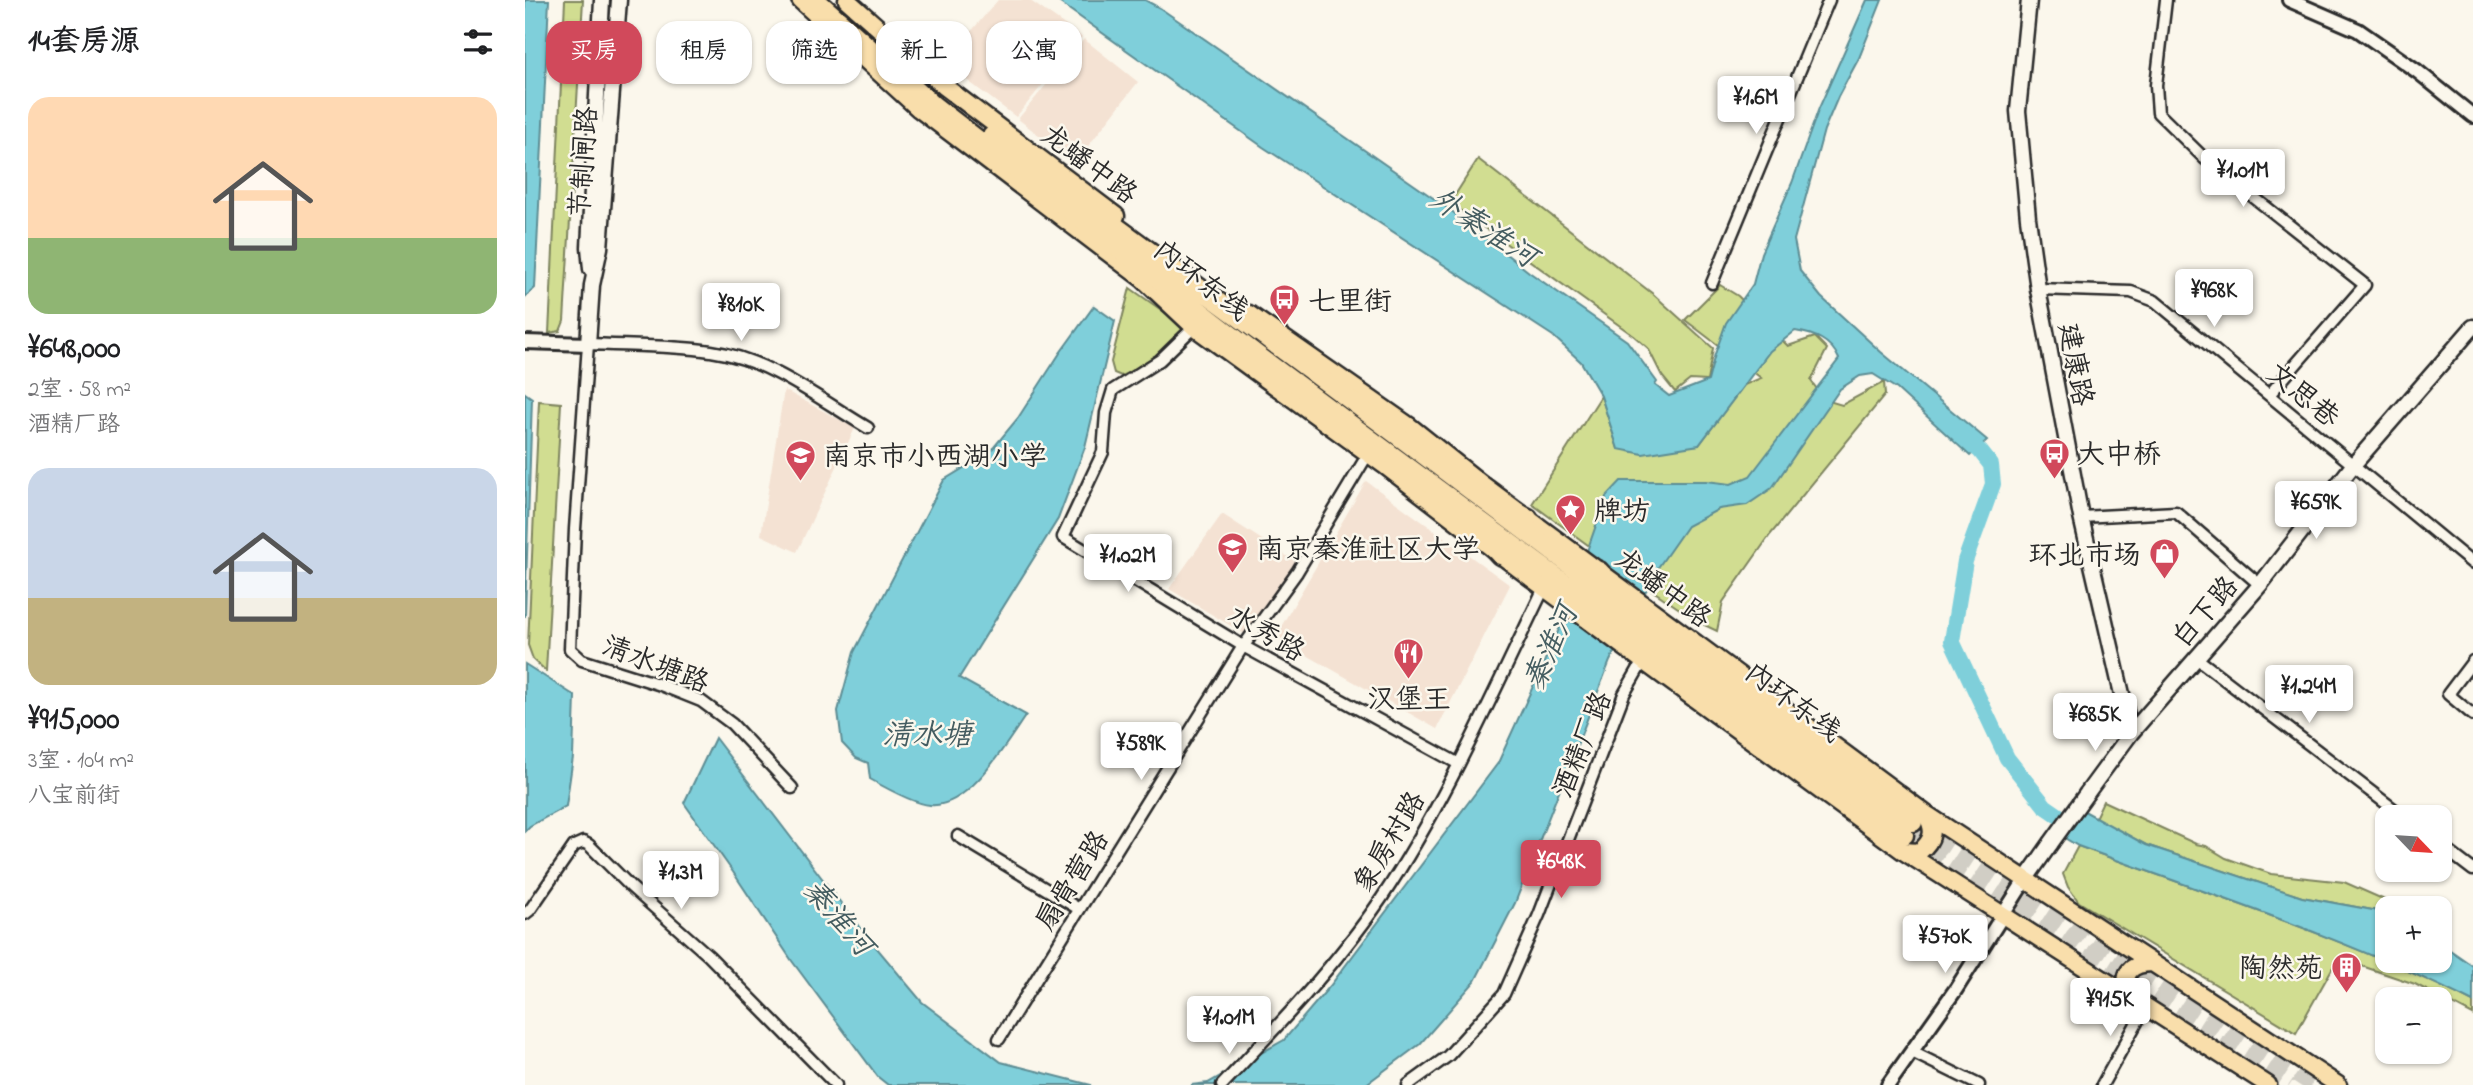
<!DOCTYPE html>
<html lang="zh">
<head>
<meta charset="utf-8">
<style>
	:root { --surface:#fff; --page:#f6f6f6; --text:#202124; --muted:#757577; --accent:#d1495b }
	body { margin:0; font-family:"Indie Flower","LXGW WenKai TC",sans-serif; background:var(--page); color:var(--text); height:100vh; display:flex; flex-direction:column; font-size:26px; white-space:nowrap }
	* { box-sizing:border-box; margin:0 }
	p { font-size:23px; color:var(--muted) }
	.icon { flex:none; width:38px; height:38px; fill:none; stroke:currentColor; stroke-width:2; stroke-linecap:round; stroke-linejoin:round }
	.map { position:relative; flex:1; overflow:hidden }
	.side { display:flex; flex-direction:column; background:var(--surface); width:525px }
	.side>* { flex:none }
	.guide { position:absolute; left:21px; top:21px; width:665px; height:63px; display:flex; gap:14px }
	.needle { width:46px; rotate:115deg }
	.buttons { position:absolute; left:1850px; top:805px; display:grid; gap:14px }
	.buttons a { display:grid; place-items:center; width:77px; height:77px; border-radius:14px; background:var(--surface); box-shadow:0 2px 5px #0004; font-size:35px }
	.price { position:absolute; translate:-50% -60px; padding:0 16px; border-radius:7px; background:#fff; color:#222; font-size:23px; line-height:46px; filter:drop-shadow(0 2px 4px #0008) }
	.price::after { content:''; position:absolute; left:50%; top:42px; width:21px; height:16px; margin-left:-10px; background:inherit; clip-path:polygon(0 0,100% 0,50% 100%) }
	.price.current { background:var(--accent); color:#fff }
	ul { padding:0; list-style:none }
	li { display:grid; align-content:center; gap:14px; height:371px; padding:0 28px }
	li span { display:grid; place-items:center; height:217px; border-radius:21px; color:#555 }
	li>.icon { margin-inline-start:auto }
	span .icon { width:126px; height:126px; fill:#fffc; stroke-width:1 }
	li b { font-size:30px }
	h2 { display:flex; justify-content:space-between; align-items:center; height:84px; padding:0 28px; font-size:30px }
	.pill { padding:0 24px; border-radius:21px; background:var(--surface); box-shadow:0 2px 5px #0004; font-size:24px; line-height:63px }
	.pill.current { background:var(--accent); color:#fff }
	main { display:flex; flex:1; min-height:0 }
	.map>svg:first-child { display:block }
	.built { fill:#f4e2d3 }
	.green { fill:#d1dd91; stroke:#7e845e; stroke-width:2 }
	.water { fill:#7fcfda; stroke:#5d8d94; stroke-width:2 }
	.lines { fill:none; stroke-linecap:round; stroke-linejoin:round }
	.river { stroke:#7fcfda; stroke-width:16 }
	.trunk-tunnel { stroke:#d1cec5; stroke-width:18; stroke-dasharray:18 9; stroke-linecap:butt }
	.minor-casing { stroke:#2b2b2b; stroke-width:15 }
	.tertiary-casing { stroke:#2b2b2b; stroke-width:18 }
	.secondary-casing { stroke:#2b2b2b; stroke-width:19 }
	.primary-casing { stroke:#2b2b2b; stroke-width:21 }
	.trunk-casing { stroke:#2b2b2b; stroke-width:23 }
	.minor { stroke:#fbf7ec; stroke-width:10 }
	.tertiary { stroke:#fbf7ec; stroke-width:12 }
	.secondary { stroke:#fbf7ec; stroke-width:14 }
	.primary { stroke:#f9deab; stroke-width:16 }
	.trunk { stroke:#f9deab; stroke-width:18 }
	.secondary-bridge-casing { stroke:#2b2b2b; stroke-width:19; stroke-linecap:butt }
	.secondary-bridge { stroke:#fbf7ec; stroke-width:14 }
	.labels { text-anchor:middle; stroke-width:5; stroke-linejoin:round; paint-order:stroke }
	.street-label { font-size:28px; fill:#2b2b2b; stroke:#fbf7ec }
	.poi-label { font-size:28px; fill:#2b2b2b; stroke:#fbf7ec; text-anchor:start }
	.water-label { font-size:30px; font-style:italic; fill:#445c60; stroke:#fbf7ec }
</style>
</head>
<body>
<main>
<section class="side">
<h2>14套房源<svg class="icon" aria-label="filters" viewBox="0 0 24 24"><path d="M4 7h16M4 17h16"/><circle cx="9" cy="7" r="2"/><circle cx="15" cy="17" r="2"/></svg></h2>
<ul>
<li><span style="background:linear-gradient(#ffd9b3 65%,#8fb573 0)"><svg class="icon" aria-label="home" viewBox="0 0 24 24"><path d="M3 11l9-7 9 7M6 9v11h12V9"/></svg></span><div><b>¥648,000</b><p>2室 · 58 m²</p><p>酒精厂路</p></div></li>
<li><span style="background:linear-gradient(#c9d6e8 60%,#c2b280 0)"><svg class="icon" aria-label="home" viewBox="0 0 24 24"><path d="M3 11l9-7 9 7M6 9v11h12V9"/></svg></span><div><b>¥915,000</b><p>3室 · 104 m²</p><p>八宝前街</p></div></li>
</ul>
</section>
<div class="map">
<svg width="1948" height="1085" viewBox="0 0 1948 1085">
	<rect width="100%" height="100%" fill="#fbf7ec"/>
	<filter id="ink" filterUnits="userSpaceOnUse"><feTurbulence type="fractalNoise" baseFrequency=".0143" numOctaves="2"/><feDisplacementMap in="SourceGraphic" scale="14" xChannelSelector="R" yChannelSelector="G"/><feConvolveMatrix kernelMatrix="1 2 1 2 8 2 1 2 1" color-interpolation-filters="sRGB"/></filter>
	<g filter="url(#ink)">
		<path class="built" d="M 473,0 L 504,0 L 557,37 L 491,117 L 419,63 Z
			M 559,39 L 613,82 L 550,163 L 493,119 Z
			M 259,390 L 330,428 L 272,552 L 236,535 Z
			M 841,481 L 985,585 L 912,729 L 750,637 Z
			M 697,514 L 771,562 L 723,636 L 644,589 Z"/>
		<path class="green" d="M 40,0 L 58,0 L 39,321 L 35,331 L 24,333 Z
			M 953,159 L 1128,294 L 1188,348 L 1182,381 L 1165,380 L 1150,392 L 1137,376 L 1123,348 L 1109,336 L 925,203 Z
			M 1195,285 L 1213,296 L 1263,346 L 1290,337 L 1302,349 L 1286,381 L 1300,400 L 1317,405 L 1359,382 L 1360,395 L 1245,535 L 1198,602 L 1192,631 L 1175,623 L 1093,567 L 1007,504 L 1076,396 L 1093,449 L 1174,445 L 1219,385 L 1236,378 L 1160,320 Z
			M 605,288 L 662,328 L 620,365 L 596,376 L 589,373 L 586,362 Z
			M 14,401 L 36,403 L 21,671 L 8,659 L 3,645 Z
			M 1578,801 L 1671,844 L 1681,846 L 1701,858 L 1746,874 L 1819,882 L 1878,908 L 1862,908 L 1862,915 L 1853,911 L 1777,897 L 1621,845 L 1570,818 Z
			M 1553,846 C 1686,895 1822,938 1948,1002 L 1948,1015 L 1890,984 L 1813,958 L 1771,1033 L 1554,902 L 1543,887 L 1538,874 Z"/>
		<path class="water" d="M 0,0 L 24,0 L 10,288 L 0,297 Z
			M 531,0 L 620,0 L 635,8 L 924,209 L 1004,272 L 1102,341 L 1132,382 L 1130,385 L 1144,396 L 1183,381 L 1190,354 L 1201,323 L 1228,284 L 1236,253 L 1267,183 L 1294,108 L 1342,0 L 1357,0 L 1334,58 L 1313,97 L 1299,130 L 1269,240 L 1275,271 L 1296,297 L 1356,352 L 1462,440 L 1445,456 L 1372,389 L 1348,374 L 1335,376 L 1315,389 L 1247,488 L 1222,505 L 1194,509 L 1162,526 L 1132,569 L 1085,661 L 990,903 L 950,981 L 895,1044 L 840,1085 L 666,1085 L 683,1083 L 759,1040 L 805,986 L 973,763 L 1036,625 L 1081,497 L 1096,481 L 1181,481 L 1206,484 L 1225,476 L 1314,359 C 1306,340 1289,334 1270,331 L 1245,351 L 1174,445 L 1118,454 L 1093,449 L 1076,396 L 1056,362 L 1028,336 L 738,147 Z
			M 569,306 L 590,321 L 560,447 L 533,519 L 434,678 L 501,715 C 482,742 444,809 405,805 C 390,804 359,787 345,779 L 343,763 L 331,758 L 317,743 L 313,711 L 329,652 L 419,480 L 465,452 L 493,418 L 535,353 Z
			M 0,393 L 7,398 L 0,617 Z
			M 0,664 L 50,696 L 48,757 L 41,806 L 5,826 L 0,831 Z
			M 190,738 L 335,928 L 397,1002 L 476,1062 L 566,1085 L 363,1085 L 353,1077 L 267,961 L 208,872 L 159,803 Z
			M 1552,807 L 1621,845 L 1777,897 L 1853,911 L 1862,915 L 1862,961 L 1914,961 L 1915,943 L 1948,966 L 1948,1002 C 1822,938 1686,895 1553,846 L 1533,834 Z"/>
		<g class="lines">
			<path class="river" d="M 1436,436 L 1455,451 L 1466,465 L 1468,484 L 1440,561 L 1427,641 L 1482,758 L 1520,806 L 1552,828"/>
			<path class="trunk-tunnel" d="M 1388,822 L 1790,1085
				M 1379,835 L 1765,1085"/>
			<defs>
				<path id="minor" d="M 1641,0 L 1631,85 L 1633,113 L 1679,158 L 1840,285 L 1744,395
					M 1187,283 L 1304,0
					M 1513,289 L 1606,292 L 1630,301 L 1948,564
					M 669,327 L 635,360 L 588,390 L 581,413 L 578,452 L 538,537 L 718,646 L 934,764
					M 1556,517 L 1651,512 L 1735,585
					M 1670,657 L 1879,817
					M 1948,661 L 1923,694 L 1948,715
					M 267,788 L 207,724 L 176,701 L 136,685 L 57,660 L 45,649 L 50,529 L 63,344 C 103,346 145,345 186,351 C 244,359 294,399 343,428
					M 433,836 L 554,909
					M 1914,844 L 1948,870
					M 0,914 L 5,910 L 49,846 L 58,842 L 64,845 L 106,887 L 184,956 L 311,1085
					M 474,1039 L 715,651 L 772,572 L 843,454
					M 1387,1052 L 1454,1085
					M 697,1085 C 753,1026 810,966 856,899 C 921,802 968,693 1019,588
					M 883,1085 L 923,1056 L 979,994 L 1014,915 L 1099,694 L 1118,661
					M 1577,1085 L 1621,1006"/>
				<path id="tertiary" d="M 1764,0 L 1833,30 L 1892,71 L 1948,116
					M 0,342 L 63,344
					M 1363,1085 L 1431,989 L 1500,880"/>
				<path id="secondary" d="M 1504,0 L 1493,111 L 1503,218 L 1513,289 L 1556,517 L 1606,733
					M 66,269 L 64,247 L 77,0
					M 63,344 L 67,285 L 75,248 L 94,0
					M 1562,793 L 1606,733 L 1735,585 L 1829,464 L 1948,327
					M 1500,880 L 1526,843"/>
				<path id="primary" d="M 275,0 L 394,109 L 619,280 L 669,327 L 859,465 L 994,569 L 1118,661 L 1378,851 L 1743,1085
					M 322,0 L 419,86 L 591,216
					M 724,314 L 883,425 L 958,485 L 1401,814 L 1813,1085
					M 1378,851 L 1394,852 C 1409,840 1410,830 1401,814
					M 1605,996 C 1596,974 1604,964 1627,963"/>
				<path id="trunk" d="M 291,0 L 409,106 L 732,355 L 1379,835
					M 467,136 C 777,361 1081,593 1388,822
					M 976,504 L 1003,518
					M 951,529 L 975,555
					M 1074,571 L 1095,595
					M 1050,611 L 1082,624"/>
			</defs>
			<use href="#minor" class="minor-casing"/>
			<use href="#tertiary" class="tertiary-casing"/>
			<use href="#secondary" class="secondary-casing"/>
			<use href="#primary" class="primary-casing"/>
			<use href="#trunk" class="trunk-casing"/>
			<use href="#minor" class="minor"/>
			<use href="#tertiary" class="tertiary"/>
			<use href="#secondary" class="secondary"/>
			<use href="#primary" class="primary"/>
			<use href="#trunk" class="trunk"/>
			<defs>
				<path id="secondary-bridge" d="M 1526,843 L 1562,793"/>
			</defs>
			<use href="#secondary-bridge" class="secondary-bridge-casing"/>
			<use href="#secondary-bridge" class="secondary-bridge"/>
		</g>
	</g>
	<defs>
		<symbol id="bus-pin" viewBox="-11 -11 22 30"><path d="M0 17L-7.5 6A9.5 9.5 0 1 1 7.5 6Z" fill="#d1495b" stroke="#fbf7ec"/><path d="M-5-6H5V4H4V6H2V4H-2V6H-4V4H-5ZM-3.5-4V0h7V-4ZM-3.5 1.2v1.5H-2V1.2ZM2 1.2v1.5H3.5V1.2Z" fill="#fff"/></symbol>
		<symbol id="school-pin" viewBox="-11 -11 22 30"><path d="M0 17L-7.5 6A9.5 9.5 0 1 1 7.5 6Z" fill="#d1495b" stroke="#fbf7ec"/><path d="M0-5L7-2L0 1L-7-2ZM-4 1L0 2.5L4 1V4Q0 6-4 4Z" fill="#fff"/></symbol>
		<symbol id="sight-pin" viewBox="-11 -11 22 30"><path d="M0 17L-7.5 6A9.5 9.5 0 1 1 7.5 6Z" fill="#d1495b" stroke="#fbf7ec"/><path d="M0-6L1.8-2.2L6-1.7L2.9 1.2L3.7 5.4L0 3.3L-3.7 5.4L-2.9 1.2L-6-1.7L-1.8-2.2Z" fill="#fff"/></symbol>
		<symbol id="university-pin" viewBox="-11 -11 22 30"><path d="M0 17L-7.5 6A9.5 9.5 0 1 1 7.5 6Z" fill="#d1495b" stroke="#fbf7ec"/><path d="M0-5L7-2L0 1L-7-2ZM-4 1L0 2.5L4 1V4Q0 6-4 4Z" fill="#fff"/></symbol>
		<symbol id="shop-pin" viewBox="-11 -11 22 30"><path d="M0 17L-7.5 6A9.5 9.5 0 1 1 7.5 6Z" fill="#d1495b" stroke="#fbf7ec"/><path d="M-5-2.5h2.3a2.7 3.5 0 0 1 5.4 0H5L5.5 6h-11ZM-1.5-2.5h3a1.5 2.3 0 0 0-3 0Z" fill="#fff"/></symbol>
		<symbol id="restaurant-pin" viewBox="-11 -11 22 30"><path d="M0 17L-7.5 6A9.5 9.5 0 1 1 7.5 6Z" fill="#d1495b" stroke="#fbf7ec"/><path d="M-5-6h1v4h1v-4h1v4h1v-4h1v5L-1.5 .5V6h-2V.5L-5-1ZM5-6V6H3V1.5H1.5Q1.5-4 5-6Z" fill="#fff"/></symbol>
		<symbol id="building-pin" viewBox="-11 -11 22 30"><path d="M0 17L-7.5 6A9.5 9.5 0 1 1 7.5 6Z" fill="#d1495b" stroke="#fbf7ec"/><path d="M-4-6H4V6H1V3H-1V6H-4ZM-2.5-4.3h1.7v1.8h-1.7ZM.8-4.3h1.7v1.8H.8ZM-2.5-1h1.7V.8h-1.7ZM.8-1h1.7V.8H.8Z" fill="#fff"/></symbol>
	</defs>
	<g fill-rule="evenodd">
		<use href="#bus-pin" x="742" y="282" width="35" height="47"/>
		<use href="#bus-pin" x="1512" y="436" width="35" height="47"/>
		<use href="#school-pin" x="258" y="438" width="35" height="47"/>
		<use href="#sight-pin" x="1028" y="492" width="35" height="47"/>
		<use href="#university-pin" x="690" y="530" width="35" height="47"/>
		<use href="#shop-pin" x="1622" y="536" width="35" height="47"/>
		<use href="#restaurant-pin" x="866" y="636" width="35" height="47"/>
		<use href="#building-pin" x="1804" y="950" width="35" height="47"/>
	</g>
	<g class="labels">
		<g class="street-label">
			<text transform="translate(57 162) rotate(-86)" y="10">节制闸路</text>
			<text transform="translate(565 163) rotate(37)" y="10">龙蟠中路</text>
			<text transform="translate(677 279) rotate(38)" y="10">内环东线</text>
			<text transform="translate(1552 364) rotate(79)" y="10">建康路</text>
			<text transform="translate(1779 394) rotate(39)" y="10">文思巷</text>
			<text transform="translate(1139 587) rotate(37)" y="10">龙蟠中路</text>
			<text transform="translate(1679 611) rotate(-49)" y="10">白下路</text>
			<text transform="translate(742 632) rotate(30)" y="10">水秀路</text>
			<text transform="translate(131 663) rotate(21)" y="10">清水塘路</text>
			<text transform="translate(1269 701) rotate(37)" y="10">内环东线</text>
			<text transform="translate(1056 744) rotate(-68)" y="10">酒精厂路</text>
			<text transform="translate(863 841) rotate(-59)" y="10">象房村路</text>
			<text transform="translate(546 880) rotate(-58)" y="10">扇骨营路</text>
		</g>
		<g class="poi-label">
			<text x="783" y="310">七里街</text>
			<text x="1552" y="463">大中桥</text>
			<text x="298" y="465">南京市小西湖小学</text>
			<text x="1069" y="520">牌坊</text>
			<text x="731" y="558">南京秦淮社区大学</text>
			<text x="1616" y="564" text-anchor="end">环北市场</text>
			<text x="884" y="708" text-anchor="middle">汉堡王</text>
			<text x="1798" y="977" text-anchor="end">陶然苑</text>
		</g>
		<g class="water-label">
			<text transform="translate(959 227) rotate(33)" y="10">外秦淮河</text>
			<text transform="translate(1025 647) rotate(-66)" y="10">秦淮河</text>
			<text x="402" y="744">清水塘</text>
			<text transform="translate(314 917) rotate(49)" y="10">秦淮河</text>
		</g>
	</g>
</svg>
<div class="buttons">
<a><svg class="needle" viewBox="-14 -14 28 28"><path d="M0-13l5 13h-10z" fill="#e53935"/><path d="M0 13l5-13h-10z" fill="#757577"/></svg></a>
<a>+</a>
<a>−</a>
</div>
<b class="price" style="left:1231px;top:136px">¥1.6M</b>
<b class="price" style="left:1718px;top:209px">¥1.01M</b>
<b class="price" style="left:1689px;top:329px">¥968K</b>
<b class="price" style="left:216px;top:343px">¥810K</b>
<b class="price" style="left:1791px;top:541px">¥659K</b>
<b class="price" style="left:603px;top:594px">¥1.02M</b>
<b class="price" style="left:1784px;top:725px">¥1.24M</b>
<b class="price" style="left:1570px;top:753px">¥685K</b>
<b class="price" style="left:616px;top:782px">¥589K</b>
<b class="price current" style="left:1036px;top:900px">¥648K</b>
<b class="price" style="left:156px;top:911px">¥1.3M</b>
<b class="price" style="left:1420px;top:975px">¥570K</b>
<b class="price" style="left:1585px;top:1038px">¥915K</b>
<b class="price" style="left:704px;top:1056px">¥1.01M</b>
<div class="guide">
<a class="pill current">买房</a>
<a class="pill">租房</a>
<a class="pill">筛选</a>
<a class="pill">新上</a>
<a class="pill">公寓</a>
</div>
</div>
</main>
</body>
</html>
